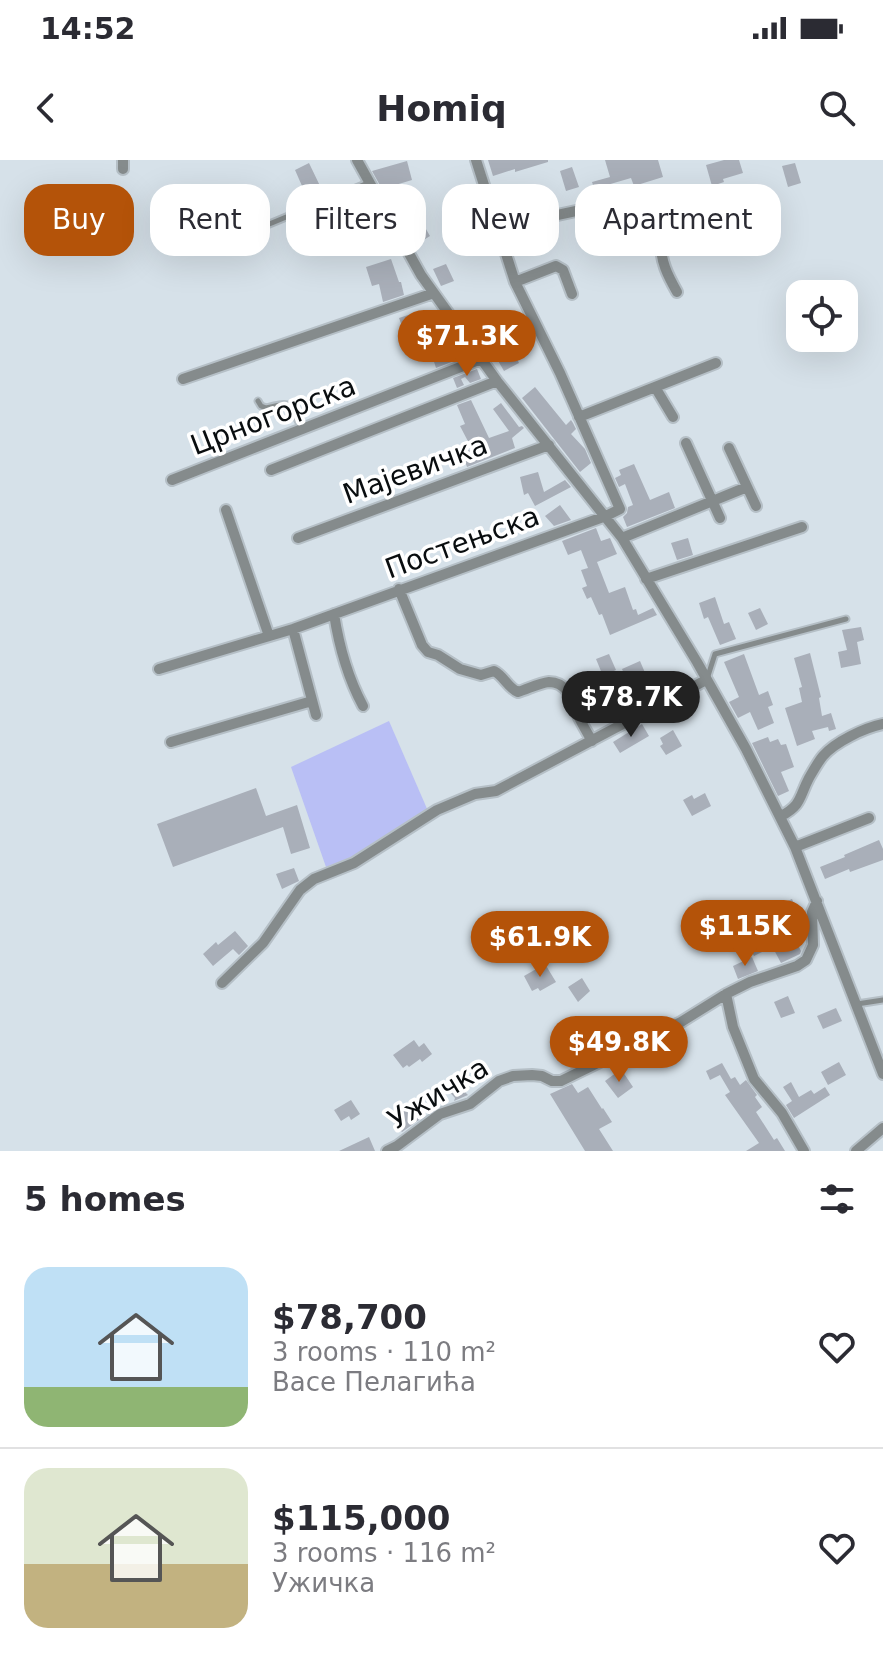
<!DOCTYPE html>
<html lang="en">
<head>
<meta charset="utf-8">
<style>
	:root { --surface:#fff; --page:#f7f7f7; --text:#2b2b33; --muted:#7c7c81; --line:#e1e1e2; --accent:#b45309 }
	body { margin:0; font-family:"DejaVu Sans",sans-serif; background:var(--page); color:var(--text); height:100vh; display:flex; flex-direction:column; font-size:30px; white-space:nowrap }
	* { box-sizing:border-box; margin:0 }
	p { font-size:26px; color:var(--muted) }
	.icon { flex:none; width:44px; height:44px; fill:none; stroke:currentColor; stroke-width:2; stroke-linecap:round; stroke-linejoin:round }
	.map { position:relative; height:991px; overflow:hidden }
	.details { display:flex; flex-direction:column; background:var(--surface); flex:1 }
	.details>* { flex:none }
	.hud { position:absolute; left:24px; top:24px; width:836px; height:72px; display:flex; gap:16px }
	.fabs { position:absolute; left:786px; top:120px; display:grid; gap:16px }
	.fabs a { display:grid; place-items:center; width:72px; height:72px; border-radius:16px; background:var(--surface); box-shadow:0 8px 32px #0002; font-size:40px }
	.price { position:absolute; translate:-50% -68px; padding:0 18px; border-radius:28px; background:var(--accent); color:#fff; font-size:26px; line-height:52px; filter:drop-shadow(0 2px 4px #0008) }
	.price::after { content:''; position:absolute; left:50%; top:48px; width:24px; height:18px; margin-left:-12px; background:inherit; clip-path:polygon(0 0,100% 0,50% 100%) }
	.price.active { background:#222; color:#fff }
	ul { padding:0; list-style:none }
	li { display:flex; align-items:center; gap:24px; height:200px; padding:0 24px }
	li+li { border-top:2px solid var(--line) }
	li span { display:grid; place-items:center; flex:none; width:224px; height:160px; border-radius:24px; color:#555 }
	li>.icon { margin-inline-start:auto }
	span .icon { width:96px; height:96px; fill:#fffc; stroke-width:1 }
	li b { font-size:34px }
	h2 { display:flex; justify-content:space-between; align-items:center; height:96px; padding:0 24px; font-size:34px }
	.chip { padding:0 28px; border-radius:24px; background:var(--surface); box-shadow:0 8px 32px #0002; font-size:28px; line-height:72px }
	.chip.active { background:var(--accent); color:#fff }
	.status { display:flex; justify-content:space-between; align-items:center; height:56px; padding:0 40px; background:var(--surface); direction:ltr }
	.status svg { height:22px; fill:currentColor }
	header { display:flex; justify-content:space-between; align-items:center; height:104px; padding:0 24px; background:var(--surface); font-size:36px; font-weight:700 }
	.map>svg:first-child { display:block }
	.green { fill:#b9bff5 }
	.building { fill:#a9afb9 }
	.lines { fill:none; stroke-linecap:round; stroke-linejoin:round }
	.service-casing { stroke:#b5bfc6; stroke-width:9 }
	.minor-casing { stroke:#b5bfc6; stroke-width:14 }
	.service { stroke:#858b8c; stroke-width:5 }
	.minor { stroke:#858b8c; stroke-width:10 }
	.labels { text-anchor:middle; stroke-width:7; stroke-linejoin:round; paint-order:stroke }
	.street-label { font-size:28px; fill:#090d0f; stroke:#fff }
</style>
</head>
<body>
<div class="status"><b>14:52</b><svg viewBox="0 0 49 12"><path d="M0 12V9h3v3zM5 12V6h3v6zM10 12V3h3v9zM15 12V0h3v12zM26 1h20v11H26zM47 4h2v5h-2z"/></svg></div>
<header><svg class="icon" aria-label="back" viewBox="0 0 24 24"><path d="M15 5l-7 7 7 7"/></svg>Homiq<svg class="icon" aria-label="search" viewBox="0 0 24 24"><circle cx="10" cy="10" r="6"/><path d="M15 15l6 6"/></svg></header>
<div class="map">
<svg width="883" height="991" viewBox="0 0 883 991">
	<rect width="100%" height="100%" fill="#d6e1e9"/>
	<path class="green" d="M 389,561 L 428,651 L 367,691 L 326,707 L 291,607 Z"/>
	<path class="building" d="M 488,0 L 548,0 L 548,2 L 515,12 L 515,9 L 493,16 Z
		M 605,0 L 658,0 L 663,17 L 634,26 L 631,18 L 607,25 L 611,38 L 598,40 L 592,22 L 610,17 Z
		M 724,0 L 739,0 L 743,13 L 723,19 L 724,22 L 712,26 L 706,5 Z
		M 407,1 L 412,20 L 382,29 L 372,11 Z
		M 309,3 L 321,28 L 306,35 L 295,10 Z
		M 795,3 L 801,23 L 788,27 L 782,6 Z
		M 572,7 L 579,27 L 566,31 L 560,11 Z
		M 707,26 L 713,46 L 701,50 L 694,30 Z
		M 411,35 L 419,57 L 430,76 L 414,86 L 397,55 L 392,42 Z
		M 323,48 L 330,64 L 293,81 L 286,65 L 296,61 L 299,67 L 314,60 L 311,53 Z
		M 391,99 L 399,122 L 401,122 L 404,135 L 383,142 L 379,124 L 372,126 L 366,107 Z
		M 446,104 L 454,121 L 441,126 L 433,109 Z
		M 417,152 L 424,176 L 443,169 L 454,201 L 436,208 L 429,186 L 416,190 L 410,173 L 405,174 L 399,158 Z
		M 509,183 L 519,203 L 504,211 L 493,192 Z
		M 477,209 L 481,219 L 470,223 L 465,217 L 461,219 L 464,225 L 457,228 L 453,218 Z
		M 535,227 L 566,265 L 571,260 L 573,263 L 576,269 L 571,274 L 585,289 L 591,303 L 580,312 L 522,238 Z
		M 471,240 L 489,278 L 509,271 L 493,249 L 501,243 L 519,267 L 522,266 L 524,268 L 512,278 L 515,288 L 467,307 L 462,293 L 472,289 L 460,266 L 465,264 L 457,245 Z
		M 634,304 L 650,340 L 669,332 L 675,348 L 627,367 L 623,357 L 627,353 L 628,347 L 633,345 L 625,324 L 619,327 L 615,318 L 621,315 L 619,310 Z
		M 538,312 L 544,332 L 565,320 L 571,327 L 535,346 L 528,333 L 524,335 L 520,317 Z
		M 560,345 L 571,360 L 554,366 L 545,356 Z
		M 596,368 L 601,381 L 610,378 L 617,394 L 597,402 L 609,433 L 625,427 L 633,450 L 636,449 L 638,455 L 653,448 L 657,455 L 610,475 L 602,454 L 599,455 L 591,437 L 587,439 L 582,428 L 587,426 L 581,410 L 588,408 L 581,390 L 568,395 L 562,381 Z
		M 688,378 L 693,395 L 677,400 L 671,383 Z
		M 715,437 L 724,464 L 729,462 L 736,479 L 720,485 L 708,457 L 704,459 L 699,443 Z
		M 760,448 L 768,464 L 756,470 L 748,453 Z
		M 861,467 L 864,480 L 857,482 L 861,504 L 841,508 L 838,492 L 847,490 L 842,470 Z
		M 810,493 L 821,537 L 819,538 L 822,556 L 831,553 L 836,569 L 829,571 L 828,567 L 812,571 L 815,579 L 797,586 L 785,548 L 802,542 L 799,528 L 802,527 L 794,498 Z
		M 609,494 L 616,510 L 603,516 L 596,499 Z
		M 744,494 L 759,535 L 768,531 L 773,545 L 768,547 L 774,563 L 758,570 L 750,552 L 738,558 L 729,542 L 739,537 L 724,502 Z
		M 640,501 L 646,515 L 628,523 L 622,509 Z
		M 673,513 L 679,525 L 664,533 L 658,520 Z
		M 642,564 L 649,576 L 620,593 L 613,582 Z
		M 673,570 L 682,586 L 666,595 L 660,586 L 663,584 L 660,578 Z
		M 768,577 L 770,582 L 778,579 L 781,585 L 786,584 L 794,607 L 781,612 L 789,631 L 778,636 L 752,583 Z
		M 256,628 L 266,656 L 297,645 L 310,688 L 291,694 L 283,667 L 173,707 L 157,664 Z
		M 705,633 L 711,646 L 692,656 L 683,640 L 692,635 L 694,639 Z
		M 879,680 L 883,689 L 883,700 L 850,712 L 849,709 L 825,719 L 820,707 L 845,697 L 844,695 Z
		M 294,708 L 299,721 L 282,729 L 276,714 Z
		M 792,739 L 798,754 L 784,760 L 777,746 Z
		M 235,771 L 248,786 L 239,795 L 233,789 L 213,806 L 203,794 L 216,782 L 218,785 Z
		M 764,775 L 770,788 L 754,796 L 747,783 Z
		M 794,777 L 801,791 L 800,794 L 781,803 L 773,788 Z
		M 752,797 L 758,811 L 738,819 L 733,806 Z
		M 545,804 L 556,822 L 540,831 L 538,828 L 532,831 L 524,816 Z
		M 582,818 L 590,831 L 578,842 L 568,827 Z
		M 788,836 L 795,853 L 781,858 L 774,842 Z
		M 836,848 L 842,861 L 823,869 L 817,856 Z
		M 580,867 L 590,881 L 577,889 L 568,875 Z
		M 414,880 L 419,887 L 424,883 L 432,894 L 422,902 L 420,899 L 409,907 L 407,905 L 403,908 L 393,895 Z
		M 839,902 L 846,915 L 828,925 L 821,912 Z
		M 722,903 L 731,919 L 735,917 L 740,925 L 746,920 L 757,935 L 755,937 L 762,947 L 756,952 L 774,980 L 777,978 L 785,991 L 746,991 L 759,983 L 725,935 L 730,932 L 720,915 L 710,920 L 706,911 Z
		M 621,909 L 633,927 L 618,938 L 605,921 Z
		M 458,915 L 469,928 L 465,932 L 468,935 L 454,941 L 455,938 L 445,927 Z
		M 791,922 L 799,937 L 811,930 L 814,934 L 825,927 L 830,935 L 794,958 L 786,945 L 792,941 L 783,927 Z
		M 572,924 L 578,933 L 588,927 L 602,949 L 603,948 L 612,962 L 599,969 L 613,991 L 585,991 L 550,934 Z
		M 351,940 L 360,954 L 351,960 L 349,956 L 341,961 L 334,950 Z
		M 407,946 L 419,960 L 402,972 L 394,963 L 399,959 L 396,956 Z
		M 369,977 L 375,991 L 339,991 Z"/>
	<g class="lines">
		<defs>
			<path id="service" d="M 238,77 L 368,23
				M 258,241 L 261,246 L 266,248 C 294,241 288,243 302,268
				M 707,519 L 715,494 L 846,459
				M 857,844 L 883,840"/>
			<path id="minor" d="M 357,0 L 421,115 L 497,221 L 622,378 L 697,502 L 746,589 L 795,687 L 883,914
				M 123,9 L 123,0
				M 663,41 C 664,55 661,67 661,81 C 660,101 668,116 677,132
				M 497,68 L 576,51 L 663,41 L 690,46
				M 515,122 L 556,106 L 563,110 L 572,134
				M 183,219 L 434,133
				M 655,227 L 673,257
				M 579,257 L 716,203
				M 686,283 L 720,358
				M 729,288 L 756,346
				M 271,310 L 497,221
				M 172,320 L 481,199
				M 226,350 L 269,476
				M 298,378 L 549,285
				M 622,378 L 747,327
				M 646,419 L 802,367
				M 399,429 L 422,485 L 428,492 L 438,495 L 460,509 L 481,515 L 494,511 C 504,516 508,528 518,532 C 528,529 539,523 549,522 C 567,522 572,539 577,553 C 581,563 587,572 592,581
				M 334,454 C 339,486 348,518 363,546
				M 293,469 L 316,555
				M 159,509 L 293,469 L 606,356 L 620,349 L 560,213 L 515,122 L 476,0
				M 171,582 L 312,541
				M 781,656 C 802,645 799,637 809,618 C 813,611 818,602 823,596 C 835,582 864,568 883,564
				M 795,687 L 869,658
				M 222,823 L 263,783 L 300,730 L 314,719 L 354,703 L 437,650 L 475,634 L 496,631 L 706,520
				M 726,834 L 733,867 L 754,919 L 782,953 L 804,991
				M 387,991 L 397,986 L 440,954 L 470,944 L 499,921 L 513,916 L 532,915 L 542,916 L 552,921 L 561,921 L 681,862 L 726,834 L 750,822 L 797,806 L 806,800 L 813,785 L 812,752 L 817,741
				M 856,991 L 883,968"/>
		</defs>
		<use href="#service" class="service-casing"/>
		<use href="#minor" class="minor-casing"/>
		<use href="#service" class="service"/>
		<use href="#minor" class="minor"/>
	</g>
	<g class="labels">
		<g class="street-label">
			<text transform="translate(273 255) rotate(-21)" y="10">Црногорска</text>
			<text transform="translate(415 309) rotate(-20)" y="10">Мајевичка</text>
			<text transform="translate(462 382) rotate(-20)" y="10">Постењска</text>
			<text transform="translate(438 933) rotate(-31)" y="10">Ужичка</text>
		</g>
	</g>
</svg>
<div class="fabs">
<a><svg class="icon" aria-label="locate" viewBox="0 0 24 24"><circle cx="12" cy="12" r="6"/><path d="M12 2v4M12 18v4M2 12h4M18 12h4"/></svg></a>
</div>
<b class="price" style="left:467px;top:218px">$71.3K</b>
<b class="price active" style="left:631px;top:579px">$78.7K</b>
<b class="price" style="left:745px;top:808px">$115K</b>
<b class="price" style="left:540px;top:819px">$61.9K</b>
<b class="price" style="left:619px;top:924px">$49.8K</b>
<div class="hud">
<a class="chip active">Buy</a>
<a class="chip">Rent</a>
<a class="chip">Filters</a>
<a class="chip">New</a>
<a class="chip">Apartment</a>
</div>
</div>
<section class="details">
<h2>5 homes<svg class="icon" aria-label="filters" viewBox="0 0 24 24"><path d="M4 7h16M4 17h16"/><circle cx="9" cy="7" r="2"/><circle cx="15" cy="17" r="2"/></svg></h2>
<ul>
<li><span style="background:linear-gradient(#bfe0f5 75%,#8fb573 0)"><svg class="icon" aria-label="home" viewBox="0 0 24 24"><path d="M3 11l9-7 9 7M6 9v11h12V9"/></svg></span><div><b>$78,700</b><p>3 rooms · 110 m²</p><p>Васе Пелагића</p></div><svg class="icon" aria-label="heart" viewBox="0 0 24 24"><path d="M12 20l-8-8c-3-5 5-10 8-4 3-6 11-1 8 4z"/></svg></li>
<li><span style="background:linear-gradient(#dfe7d0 60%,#c2b280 0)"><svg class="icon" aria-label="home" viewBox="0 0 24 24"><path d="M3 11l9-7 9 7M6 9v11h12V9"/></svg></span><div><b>$115,000</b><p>3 rooms · 116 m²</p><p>Ужичка</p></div><svg class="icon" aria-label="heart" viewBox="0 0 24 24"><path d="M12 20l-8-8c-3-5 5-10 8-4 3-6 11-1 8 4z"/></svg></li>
</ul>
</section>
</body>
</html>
